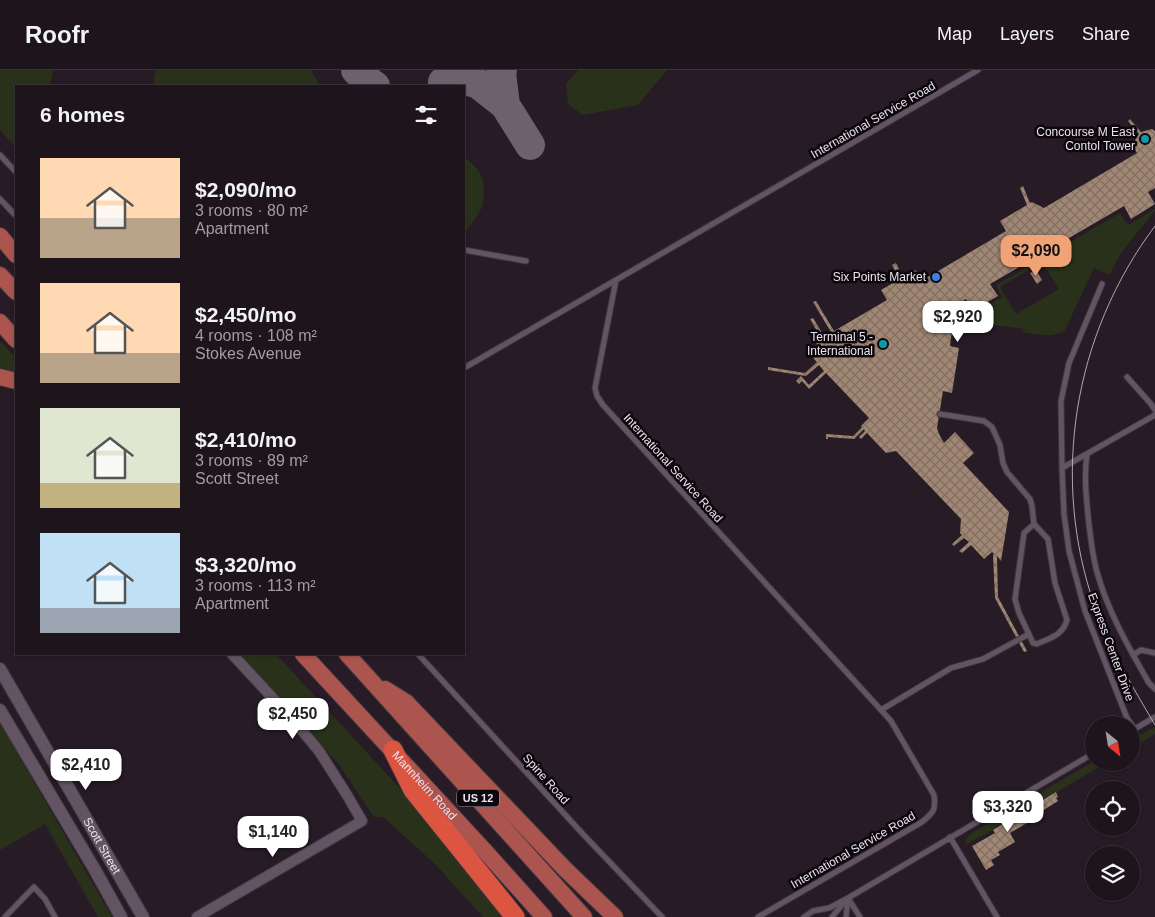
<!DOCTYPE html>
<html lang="en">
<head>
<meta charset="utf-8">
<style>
	:root { --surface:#1d141c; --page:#251d25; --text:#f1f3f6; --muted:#a09ea3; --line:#3b333b; --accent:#efa377 }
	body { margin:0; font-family:Helvetica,sans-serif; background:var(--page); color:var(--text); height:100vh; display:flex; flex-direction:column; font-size:19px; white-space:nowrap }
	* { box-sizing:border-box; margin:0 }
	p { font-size:16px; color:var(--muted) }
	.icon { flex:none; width:28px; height:28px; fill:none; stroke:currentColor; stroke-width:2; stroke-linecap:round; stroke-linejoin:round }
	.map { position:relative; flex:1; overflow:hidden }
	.side { position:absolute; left:15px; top:15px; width:450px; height:570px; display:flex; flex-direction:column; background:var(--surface); border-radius:0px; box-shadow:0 1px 4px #0004,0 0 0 1px var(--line) }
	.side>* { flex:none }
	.needle { width:32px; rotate:150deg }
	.buttons { position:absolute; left:1085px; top:646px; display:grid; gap:10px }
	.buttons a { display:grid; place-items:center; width:55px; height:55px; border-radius:50%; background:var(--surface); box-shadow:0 1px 4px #0004,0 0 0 1px var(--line); font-size:25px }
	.price { position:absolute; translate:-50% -42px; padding:0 11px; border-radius:10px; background:#fff; color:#222; font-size:16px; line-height:32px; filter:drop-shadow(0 1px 2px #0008) }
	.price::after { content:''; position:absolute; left:50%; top:30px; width:15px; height:11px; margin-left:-8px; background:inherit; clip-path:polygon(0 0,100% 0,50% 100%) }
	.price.active { background:var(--accent); color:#111 }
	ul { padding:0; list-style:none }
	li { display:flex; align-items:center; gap:15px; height:125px; padding:0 25px }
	li span { display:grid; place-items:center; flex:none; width:140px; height:100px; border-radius:0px; color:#555 }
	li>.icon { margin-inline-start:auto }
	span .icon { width:60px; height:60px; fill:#fffc; stroke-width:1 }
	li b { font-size:21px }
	h2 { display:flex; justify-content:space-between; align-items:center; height:60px; padding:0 25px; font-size:21px }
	header { display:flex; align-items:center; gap:30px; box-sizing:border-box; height:70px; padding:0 25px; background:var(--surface); border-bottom:1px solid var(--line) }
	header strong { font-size:24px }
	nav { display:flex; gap:28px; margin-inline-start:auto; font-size:18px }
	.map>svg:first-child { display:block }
	.green { fill:#29311a; fill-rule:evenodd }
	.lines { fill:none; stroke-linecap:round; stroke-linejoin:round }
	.taxiway { stroke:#6c616c; stroke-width:30 }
	.building { fill:url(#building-cross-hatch) }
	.service-casing { stroke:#403640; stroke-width:7 }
	.minor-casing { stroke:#403640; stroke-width:12 }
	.tertiary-casing { stroke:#403640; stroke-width:14 }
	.primary-casing { stroke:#403640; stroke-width:18 }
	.motorway-casing { stroke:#403640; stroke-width:21 }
	.service { stroke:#625462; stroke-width:5 }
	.minor { stroke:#625462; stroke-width:10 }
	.tertiary { stroke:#625462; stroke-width:12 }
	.primary { stroke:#ab554e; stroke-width:16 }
	.motorway { stroke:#db5541; stroke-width:19 }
	.tram { stroke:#b1a7b1; stroke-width:1 }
	.culture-dot { fill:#0f9aa8; stroke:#0c070c; stroke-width:2 }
	.shop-dot { fill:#3f7fe0; stroke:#0c070c; stroke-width:2 }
	.labels { text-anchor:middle; stroke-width:5; stroke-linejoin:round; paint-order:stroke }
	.shield { fill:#0c070c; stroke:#a9a1a9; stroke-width:1 }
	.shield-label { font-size:11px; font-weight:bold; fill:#ece3ec }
	.street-label { font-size:12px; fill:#ece3ec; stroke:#0c070c }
	.poi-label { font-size:12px; fill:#ece3ec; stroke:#0c070c; text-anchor:end }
</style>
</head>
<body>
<header>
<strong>Roofr</strong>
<nav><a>Map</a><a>Layers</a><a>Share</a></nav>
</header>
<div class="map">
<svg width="1155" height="847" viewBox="0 0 1155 847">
	<defs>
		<pattern id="building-cross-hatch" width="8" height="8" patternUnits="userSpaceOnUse" patternTransform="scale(1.25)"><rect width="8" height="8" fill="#a08673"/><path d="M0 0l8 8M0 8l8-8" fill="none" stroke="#816f64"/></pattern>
	</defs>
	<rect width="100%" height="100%" fill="#271b26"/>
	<path class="green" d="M 0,0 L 53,0 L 50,16 L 16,16 L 16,78 L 0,60 Z
		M 156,0 L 311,0 L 320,16 L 153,16 Z
		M 578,0 L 667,0 L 638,35 L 583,45 L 568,34 L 566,14 Z
		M 464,86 C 478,100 484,102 484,123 C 483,129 484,135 481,139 C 476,149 468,156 464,166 Z
		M 1155,139 L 1155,141 L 1123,180 L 1109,205 L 1094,198 L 1065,260 C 1053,269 1036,264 1022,262 L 1023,259 L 971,252 L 972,245 L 1002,227 L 996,215 L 1120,143 L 1128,155 ZM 1042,192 L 1059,219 L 1016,244 L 1000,217 Z
		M 0,271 L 16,288 L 16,303 L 4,298 L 0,298 Z
		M 240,584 L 276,584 L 420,740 L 506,847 L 483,847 L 434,793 L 383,747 L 374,747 L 339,695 Z
		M 0,653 L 112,847 L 98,847 L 45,754 L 0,780 Z
		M 1155,657 L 1155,664 L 1131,678 L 1131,670 Z
		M 1094,691 L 1094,692 L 1106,693 L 993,760 L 965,775 L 967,768 L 973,762 Z"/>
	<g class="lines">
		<path class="taxiway" d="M 356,0 L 365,9 L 375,16
			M 502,0 L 501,3 L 505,35
			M 443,12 L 463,10 L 477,13 L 505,35 L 530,75"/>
	</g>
	<path class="building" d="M 1130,49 L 1141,62 L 1152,59 L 1155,61 L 1155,118 L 1148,122 L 1155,134 L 1131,149 L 1124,136 L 990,214 L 998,226 L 973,240 L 966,229 L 961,232 L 957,237 L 954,245 L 950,276 L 959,278 L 952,323 L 943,321 L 937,358 L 939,364 L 944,373 L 955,362 L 974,383 L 963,393 L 1009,442 L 1001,491 L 997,486 L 998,527 L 1027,581 L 1024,582 L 995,528 L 993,485 L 994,484 L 992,482 L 984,489 L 971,475 L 962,483 L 959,481 L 969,472 L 964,468 L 954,476 L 952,474 L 962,465 L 960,463 L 961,449 L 896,381 L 886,383 L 867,363 L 861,369 L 859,367 L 865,361 L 864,359 L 854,369 L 828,367 L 828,369 L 826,369 L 826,364 L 853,366 L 862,357 L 861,356 L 869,348 L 826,303 L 809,319 L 802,311 L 799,314 L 796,311 L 801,306 L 809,315 L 824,301 L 819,295 L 806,306 L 768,300 L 768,297 L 805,303 L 817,292 L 814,289 L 817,271 L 821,268 L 810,249 L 813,248 L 824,266 L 831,262 L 813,232 L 816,231 L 834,261 L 887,230 L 881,220 L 900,209 L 892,195 L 896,193 L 903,207 L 914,200 L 928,207 L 1006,161 L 1000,151 L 1027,135 L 1020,118 L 1023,116 L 1030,133 L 1032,132 L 1044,138 L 1137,83 L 1132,75 L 1139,64 L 1128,51 Z
		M 1036,200 L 1042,210 L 1037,214 L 1030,203 Z
		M 1056,722 L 1058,727 L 1056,728 L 1058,731 L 1026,751 L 1027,753 L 1010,763 L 1015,772 L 998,782 L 1000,785 L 991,790 L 994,795 L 986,800 L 972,776 L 995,763 L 993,760 Z"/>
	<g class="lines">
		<defs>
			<path id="service" d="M 0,85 L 16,102
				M 0,129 L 16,146
				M 464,180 L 526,191
				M 464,298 L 616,210
				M 1127,307 L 1151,334 L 1155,340
				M 940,344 L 984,351 L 992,357 L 1000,375 L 1003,393 L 1007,402 L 1030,429 L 1032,436 L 1034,454 L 1048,469 L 1055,513 L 1067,550 C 1063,565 1050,568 1037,574 L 1033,573 L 1019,543 L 1015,529 L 1024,463 L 1034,454
				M 1087,384 C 1084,405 1086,425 1088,445 C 1090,464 1092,484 1097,502 C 1108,542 1129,578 1149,613 L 1155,619
				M 1062,398 L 1061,331 L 1069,293 L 1102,214
				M 418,584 L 581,762 L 662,847
				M 1133,585 L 1141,580 L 1155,583
				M 881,640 L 951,598 L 983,589 L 1029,564
				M 1135,659 L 1127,648 L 1085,541 L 1069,481 L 1064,444 L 1062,398 L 1155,345
				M 1131,661 L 1155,647
				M 950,767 L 997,847
				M 848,828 L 860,847
				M 5,847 L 34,817 L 45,829 L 55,847
				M 758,847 L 922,752 C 934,742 936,740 934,725 L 891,651 L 603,335 L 597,326 L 595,318 L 616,210 L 978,0
				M 804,847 L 813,841 L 829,838 L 848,828 L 1094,683
				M 832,847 L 846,830
				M 846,847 L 848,828"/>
			<path id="minor" d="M 197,847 L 362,751 L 347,725 L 319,681 L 294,651 L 232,584"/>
			<g id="tertiary">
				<path id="s1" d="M 0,599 L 143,847"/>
				<path d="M 0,640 L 95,800 L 121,847"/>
			</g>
			<g id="primary">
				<path d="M 0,166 L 16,185"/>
				<path d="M 0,205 L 16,222"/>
				<path d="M 0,252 L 16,270"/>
				<path d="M 0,307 L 16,311"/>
				<path id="s2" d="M 303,584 L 484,780 L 544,847"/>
				<path d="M 347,584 L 584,847"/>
				<path d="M 385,619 L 406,632 L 565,799 L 615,847"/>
			</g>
			<path id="motorway" d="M 393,680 L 413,720 L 515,847"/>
		</defs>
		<use href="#service" class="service-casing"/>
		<use href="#minor" class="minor-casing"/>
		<use href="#tertiary" class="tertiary-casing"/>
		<use href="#primary" class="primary-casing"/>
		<use href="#motorway" class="motorway-casing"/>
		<use href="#service" class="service"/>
		<use href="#minor" class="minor"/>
		<use href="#tertiary" class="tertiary"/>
		<use href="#primary" class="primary"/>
		<use href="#motorway" class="motorway"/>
		<path class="tram" d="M 1155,156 C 1073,265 1050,409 1095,537 C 1109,579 1133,617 1155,655"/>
	</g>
	<g class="culture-dot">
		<circle cx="1145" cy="69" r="5"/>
		<circle cx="883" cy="274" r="5"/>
	</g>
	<circle class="shop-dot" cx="936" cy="207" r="5"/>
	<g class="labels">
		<rect class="shield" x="457" y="719.5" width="42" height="17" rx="4"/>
		<g class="shield-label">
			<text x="478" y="732">US 12</text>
		</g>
		<g class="street-label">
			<text transform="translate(873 50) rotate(-30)" y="4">International Service Road</text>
			<text transform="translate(673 398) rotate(48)" y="4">International Service Road</text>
			<text transform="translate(1111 577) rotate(70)" y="4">Express Center Drive</text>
			<text transform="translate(546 709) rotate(48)" y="4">Spine Road</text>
			<text dy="4" stroke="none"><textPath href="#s2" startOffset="179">Mannheim Road</textPath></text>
			<text dy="4" stroke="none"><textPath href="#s1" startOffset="204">Scott Street</textPath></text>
			<text transform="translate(853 780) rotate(-30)" y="4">International Service Road</text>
		</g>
		<g class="poi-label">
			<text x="1135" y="66">Concourse M East<tspan x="1135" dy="14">Contol Tower</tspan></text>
			<text x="926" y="211">Six Points Market</text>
			<text x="873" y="271">Terminal 5 -<tspan x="873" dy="14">International</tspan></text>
		</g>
	</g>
</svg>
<div class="buttons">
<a><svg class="needle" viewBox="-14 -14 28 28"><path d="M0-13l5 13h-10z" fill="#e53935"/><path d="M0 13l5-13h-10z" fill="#a09ea3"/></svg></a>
<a><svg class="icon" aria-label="locate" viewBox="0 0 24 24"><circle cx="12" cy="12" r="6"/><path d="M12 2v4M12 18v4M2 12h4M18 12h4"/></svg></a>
<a><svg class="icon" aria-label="layers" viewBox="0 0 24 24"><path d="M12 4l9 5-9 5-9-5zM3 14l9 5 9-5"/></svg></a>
</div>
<b class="price active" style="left:1036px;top:207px">$2,090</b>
<b class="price" style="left:958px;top:273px">$2,920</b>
<b class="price" style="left:293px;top:670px">$2,450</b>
<b class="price" style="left:86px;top:721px">$2,410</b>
<b class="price" style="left:1008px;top:763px">$3,320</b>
<b class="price" style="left:273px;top:788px">$1,140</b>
<section class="side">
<h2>6 homes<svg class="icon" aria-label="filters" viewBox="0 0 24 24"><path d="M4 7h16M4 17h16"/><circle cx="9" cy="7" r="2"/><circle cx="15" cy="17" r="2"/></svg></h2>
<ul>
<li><span style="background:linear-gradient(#ffd9b3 60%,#b9a48a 0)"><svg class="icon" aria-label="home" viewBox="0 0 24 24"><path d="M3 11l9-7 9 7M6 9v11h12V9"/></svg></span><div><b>$2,090/mo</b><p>3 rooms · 80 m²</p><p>Apartment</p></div></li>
<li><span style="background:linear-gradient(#ffd9b3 70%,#b9a48a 0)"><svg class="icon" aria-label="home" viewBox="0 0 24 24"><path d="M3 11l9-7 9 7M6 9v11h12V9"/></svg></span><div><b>$2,450/mo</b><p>4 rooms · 108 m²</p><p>Stokes Avenue</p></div></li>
<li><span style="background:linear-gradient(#dfe7d0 75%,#c2b280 0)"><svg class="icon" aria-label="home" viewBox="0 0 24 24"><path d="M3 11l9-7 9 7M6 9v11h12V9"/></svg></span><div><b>$2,410/mo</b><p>3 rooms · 89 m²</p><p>Scott Street</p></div></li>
<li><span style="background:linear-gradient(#bfe0f5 75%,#9aa5b1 0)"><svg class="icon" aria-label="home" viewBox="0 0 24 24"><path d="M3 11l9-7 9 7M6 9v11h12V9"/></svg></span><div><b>$3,320/mo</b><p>3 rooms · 113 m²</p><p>Apartment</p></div></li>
</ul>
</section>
</div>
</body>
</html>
